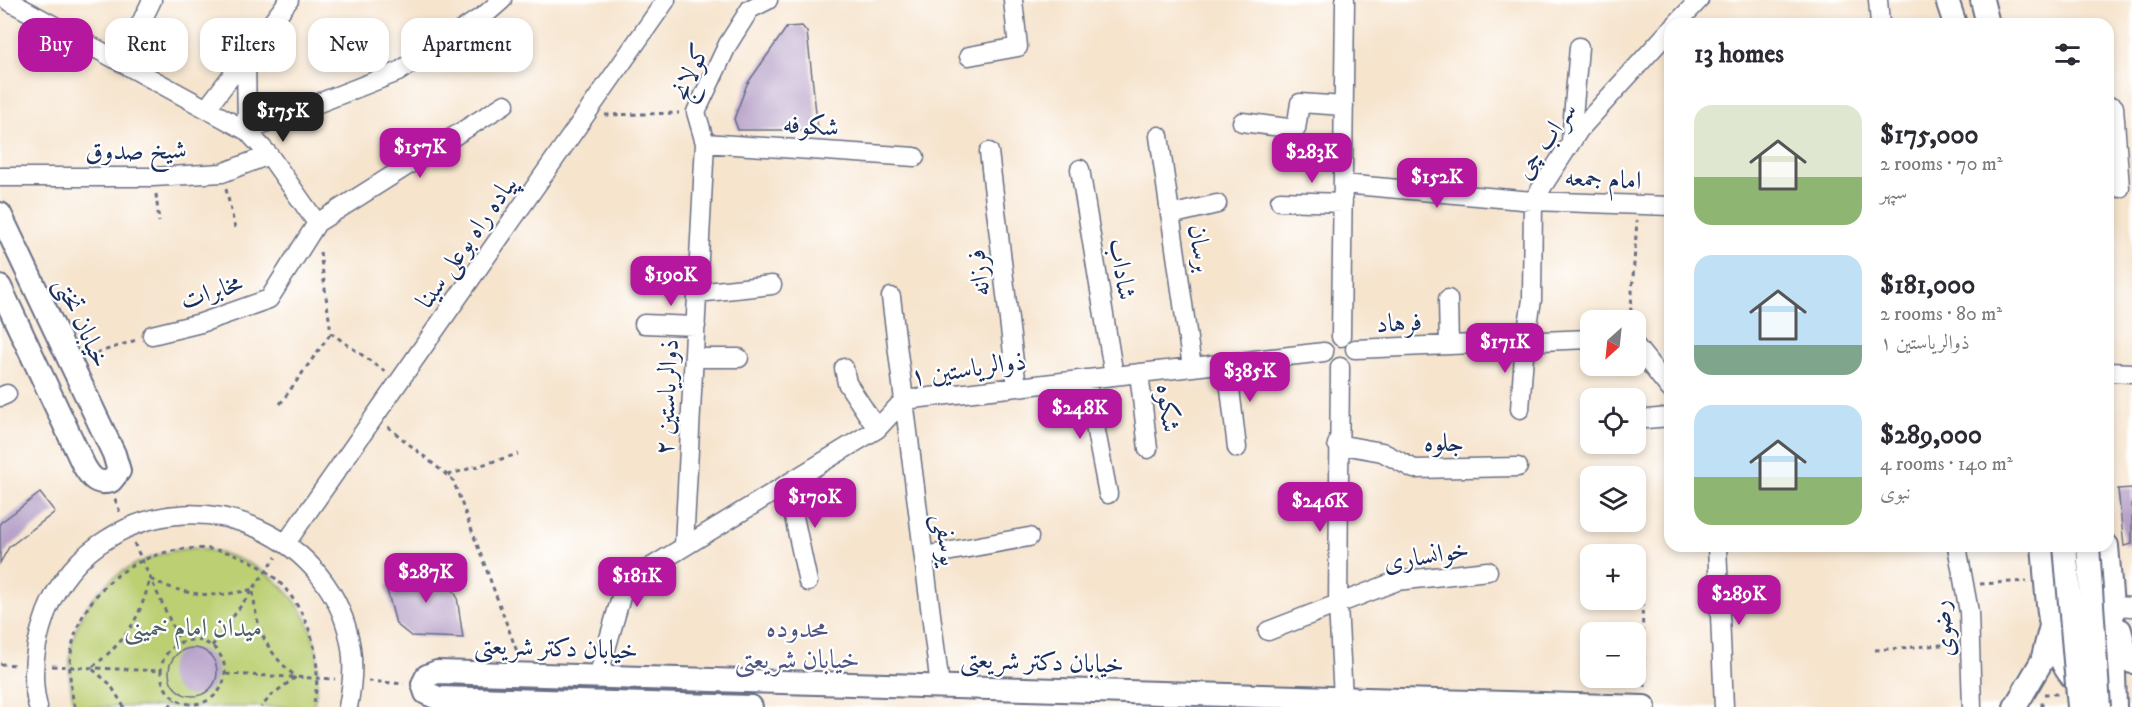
<!DOCTYPE html>
<html lang="en">
<head>
<meta charset="utf-8">
<style>
	:root { --surface:#fff; --page:#f7f7f7; --text:#2b2b33; --muted:#7c7c81; --accent:#b5179e }
	body { margin:0; font-family:"IM FELL DW Pica",Amiri,serif; background:var(--page); color:var(--text); height:100vh; display:flex; flex-direction:column; font-size:22px; white-space:nowrap }
	* { box-sizing:border-box; margin:0 }
	p { font-size:20px; color:var(--muted) }
	.icon { flex:none; width:33px; height:33px; fill:none; stroke:currentColor; stroke-width:2; stroke-linecap:round; stroke-linejoin:round }
	.map { position:relative; flex:1; overflow:hidden }
	.side { position:absolute; left:1664px; top:18px; width:450px; height:534px; display:flex; flex-direction:column; background:var(--surface); border-radius:18px; box-shadow:0 3px 9px #0003 }
	.side>* { flex:none }
	.top-card { position:absolute; left:18px; top:18px; width:570px; height:54px; display:flex; gap:12px }
	.needle { width:39px; rotate:207deg }
	.tools { position:absolute; left:1580px; top:310px; display:grid; gap:12px }
	.tools a { display:grid; place-items:center; width:66px; height:66px; border-radius:12px; background:var(--surface); box-shadow:0 3px 9px #0003; font-size:30px }
	.price { position:absolute; translate:-50% -51px; padding:0 14px; border-radius:12px; background:var(--accent); color:#fff; font-size:20px; line-height:39px; filter:drop-shadow(0 2px 3px #0008) }
	.price::after { content:''; position:absolute; left:50%; top:36px; width:18px; height:14px; margin-left:-9px; background:inherit; clip-path:polygon(0 0,100% 0,50% 100%) }
	.price.selected { background:#222; color:#fff }
	ul { padding:0; list-style:none }
	li { display:flex; align-items:center; gap:18px; height:150px; padding:0 30px }
	li span { display:grid; place-items:center; flex:none; width:168px; height:120px; border-radius:18px; color:#555 }
	li>.icon { margin-inline-start:auto }
	span .icon { width:72px; height:72px; fill:#fffc; stroke-width:1 }
	li b { font-size:26px }
	h2 { display:flex; justify-content:space-between; align-items:center; height:72px; padding:0 30px; font-size:26px }
	.pill { padding:0 21px; border-radius:18px; background:var(--surface); box-shadow:0 3px 9px #0003; font-size:21px; line-height:54px }
	.pill.selected { background:var(--accent); color:#fff }
	.map>svg:first-child { display:block }
	.green { fill:#bccf72; stroke:#6c7f68; stroke-width:1.5 }
	.building { fill:#b29bc5 }
	.lines { fill:none; stroke-linecap:round; stroke-linejoin:round }
	.minor-casing { stroke:#686e85; stroke-width:21 }
	.major-casing { stroke:#686e85; stroke-width:26 }
	.path { stroke:#686e85; stroke-width:3; stroke-dasharray:4.5 4.5; stroke-linecap:butt }
	.minor { stroke:#fff; stroke-width:18 }
	.major { stroke:#fff; stroke-width:22 }
	.major-bridge-casing { stroke:#686e85; stroke-width:26; stroke-linecap:butt }
	.major-bridge { stroke:#fff; stroke-width:22 }
	.labels { text-anchor:middle; stroke-width:4.5; stroke-linejoin:round; paint-order:stroke }
	.street-label { font-size:26px; fill:#1b2f5e; stroke:#fff }
	.park-label { font-size:26px; fill:#4b5f64; stroke:#fff }
	.neighbourhood-label { font-size:27px; fill:#505582; stroke:#fff }
</style>
</head>
<body>
<div class="map">
<svg width="2132" height="707" viewBox="0 0 2132 707">
	<rect width="100%" height="100%" fill="#fff"/>
	<filter id="ink" filterUnits="userSpaceOnUse"><feTurbulence type="fractalNoise" baseFrequency=".0167" numOctaves="2"/><feDisplacementMap in="SourceGraphic" scale="12" xChannelSelector="R" yChannelSelector="G"/><feConvolveMatrix kernelMatrix="1 2 1 2 8 2 1 2 1" color-interpolation-filters="sRGB"/></filter>
	<filter id="wash" filterUnits="userSpaceOnUse"><feTurbulence type="fractalNoise" baseFrequency=".008" numOctaves="4" result="noise"/><feDisplacementMap in="SourceGraphic" scale="24" xChannelSelector="R" yChannelSelector="G"/><feGaussianBlur stdDeviation="1.35" result="paint"/><feColorMatrix in="noise" values="0 0 0 0 0 0 0 0 0 0 0 0 0 0 0 0 0 1.4 0 .05"/><feComposite in="paint" operator="in"/></filter>
	<g filter="url(#wash)">
		<rect width="100%" height="100%" fill="#f6e4cd"/>
		<path class="green" d="M 192,548 C 276,556 336,620 313,707 L 75,707 C 51,620 108,557 192,548 Z"/>
		<g id="blocks">
			<path class="building" d="M 802,26 L 807,32 L 818,130 L 738,130 L 734,119 L 747,84 L 787,27 Z
				M 2108,220 L 2114,243 L 2108,245 Z
				M 2132,488 L 2132,544 L 2124,546 L 2118,489 Z
				M 40,493 L 55,512 L 9,547 L 0,563 L 0,523 Z
				M 437,560 L 457,597 L 463,638 L 411,636 L 396,624 L 386,586 Z
				M169 672a24 24 0 1 1 48 0a24 24 0 1 1-48 0Z"/>
		</g>
	</g>
	<g filter="url(#ink)">
		<use href="#blocks" fill-opacity="0" stroke="#686e85" stroke-width="1.5"/>
		<g class="lines">
			<defs>
				<path id="minor" d="M 7,0 L 247,131 L 269,155 L 317,223
					M 1878,0 L 1880,24
					M 1676,24 L 1699,0
					M 246,56 L 247,131 L 398,72 L 486,14 L 502,0
					M 969,56 L 1018,47 L 1013,0
					M 122,62 L 152,0
					M 2114,107 L 2120,188
					M 207,108 L 289,0
					M 1242,122 L 1296,129 L 1300,103 L 1344,106
					M 1159,136 L 1192,367
					M 1571,141 L 1579,47
					M 705,143 L 915,157
					M 989,152 L 1017,387
					M 1080,169 L 1114,376
					M 0,177 L 153,177 L 222,173 L 269,155
					M 1343,184 L 1533,201 L 1670,206
					M 1280,201 L 1343,203
					M 1170,215 L 1217,204
					M 697,293 L 772,285
					M 891,297 L 940,686
					M 1448,299 L 1449,345
					M 644,324 L 696,326
					M 152,335 L 201,323 L 269,299 L 317,223 L 505,104
					M 1341,337 L 1345,0
					M 1635,345 L 1670,389
					M 1355,349 L 1590,339
					M 694,358 L 739,358
					M 1227,363 L 1237,448
					M 1340,367 L 1338,605 L 1343,698
					M 844,368 L 847,383 L 877,429
					M 2108,372 L 2132,373
					M 1139,373 L 1148,449
					M 1086,379 L 1108,494
					M 0,397 L 7,394
					M 1520,409 L 1525,342 L 1532,300 L 1533,201 L 1579,130 L 1670,30
					M 1646,419 L 1670,417
					M 1337,444 L 1382,452 L 1414,469 L 1518,467
					M 787,484 L 808,582
					M 286,543 L 666,0
					M 684,545 L 705,143 L 696,112 L 728,44 L 750,9 L 768,0
					M 1717,546 L 1724,707
					M 1957,546 L 1969,612 L 1972,707
					M 924,556 L 1029,537
					M 2112,606 L 2132,607
					M 1268,631 L 1397,581 L 1488,571
					M 598,677 L 625,583 L 877,429 L 904,400 L 1324,352
					M 38,707 C 30,676 35,643 46,613 C 58,582 80,555 109,538 C 203,479 334,536 351,648 C 354,668 352,687 348,707"/>
				<path id="major" d="M 1947,0 L 1955,24
					M 1982,0 L 1988,24
					M 0,214 L 114,454 L 119,471 L 111,481 C 97,485 91,478 84,466 L 0,287
					M 2043,546 C 2047,584 2046,647 2072,677 C 2115,692 2110,633 2112,606
					M 2107,546 L 2112,606 L 2115,707
					M 2120,630 L 2127,657 L 2132,662
					M 751,707 L 438,698 L 426,693 L 423,684 L 427,676 L 437,672 L 1644,707
					M 2015,707 L 2042,661 L 2051,626"/>
			</defs>
			<use href="#minor" class="minor-casing"/>
			<use href="#major" class="major-casing"/>
			<path class="path" d="M 605,115 L 679,113
				M 226,189 L 235,228
				M 156,194 L 159,222
				M 320,252 L 331,333 L 386,372
				M 1630,321 L 1637,220
				M 88,356 L 136,340
				M 280,404 L 331,333
				M 388,427 L 453,480 L 519,657
				M 448,475 L 518,454
				M 115,499 L 121,515
				M 134,543 L 180,642
				M 1640,548 L 1645,687
				M 1980,584 L 2027,581
				M161 672a32 32 0 1 1 64 0a32 32 0 1 1-64 0Z
				M 212,646 L 276,557
				M 1875,650 L 1954,644
				M 0,664 L 18,665
				M 52,666 L 161,671
				M 226,674 L 335,679
				M 368,681 L 404,684
				M 2044,694 L 2058,694
				M 75,707 C 35,560 240,484 304,618 C 318,646 320,677 313,707
				M 124,707 L 110,684 L 91,668 C 126,641 139,621 150,579 C 186,596 215,599 253,589 C 256,630 265,650 296,677 L 273,694 L 261,707
				M 169,707 L 175,699
				M 2042,707 L 2042,699"/>
			<use href="#minor" class="minor"/>
			<use href="#major" class="major"/>
			<defs>
				<path id="major-bridge" d="M 2065,546 L 2079,707
					M 2088,546 L 2099,707"/>
			</defs>
			<use href="#major-bridge" class="major-bridge-casing"/>
			<use href="#major-bridge" class="major-bridge"/>
		</g>
	</g>
	<g class="labels">
		<g class="street-label">
			<text transform="translate(690 72) rotate(-68)" y="9">کولانج</text>
			<text transform="translate(811 125) rotate(4)" y="9">شکوفه</text>
			<text transform="translate(1545 140) rotate(-55)" y="9">سراب چی</text>
			<text transform="translate(136 150) rotate(-1)" y="9">شیخ صدوق</text>
			<text transform="translate(1603 178) rotate(3)" y="9">امام جمعه</text>
			<text transform="translate(466 241) rotate(-55)" y="9">پیاده راه بوعلی سینا</text>
			<text transform="translate(1201 248) rotate(82)" y="9">برسان</text>
			<text transform="translate(1123 269) rotate(81)" y="9">شاداب</text>
			<text transform="translate(978 273) rotate(-97)" y="9">فرزانه</text>
			<text transform="translate(211 291) rotate(-18)" y="9">مخابرات</text>
			<text transform="translate(83 322) rotate(65)" y="9">خیابان تختی</text>
			<text transform="translate(1399 322) rotate(-3)" y="9">فرهاد</text>
			<text transform="translate(968 368) rotate(-8)" y="9">ذوالریاستین ۱</text>
			<text transform="translate(666 397) rotate(-87)" y="9">ذوالریاستین ۲</text>
			<text transform="translate(1169 408) rotate(83)" y="9">شکوه</text>
			<text transform="translate(1444 442) rotate(1)" y="9">جلوه</text>
			<text transform="translate(947 540) rotate(83)" y="9">یوسفی</text>
			<text transform="translate(1426 555) rotate(-9)" y="9">خوانساری</text>
			<text transform="translate(1942 629) rotate(-96)" y="9">رضوی</text>
			<text transform="translate(556 647) rotate(2)" y="9">خیابان دکتر شریعتی</text>
			<text transform="translate(1042 661) rotate(2)" y="9">خیابان دکتر شریعتی</text>
		</g>
		<g class="park-label">
			<text x="193" y="636">میدان امام خمینی</text>
		</g>
		<g class="neighbourhood-label">
			<text x="797" y="637">محدوده<tspan x="797" dy="31">خیابان شریعتی</tspan></text>
		</g>
	</g>
</svg>
<div class="tools">
<a><svg class="needle" viewBox="-14 -14 28 28"><path d="M0-13l5 13h-10z" fill="#e53935"/><path d="M0 13l5-13h-10z" fill="#7c7c81"/></svg></a>
<a><svg class="icon" aria-label="locate" viewBox="0 0 24 24"><circle cx="12" cy="12" r="6"/><path d="M12 2v4M12 18v4M2 12h4M18 12h4"/></svg></a>
<a><svg class="icon" aria-label="layers" viewBox="0 0 24 24"><path d="M12 4l9 5-9 5-9-5zM3 14l9 5 9-5"/></svg></a>
<a>+</a>
<a>−</a>
</div>
<b class="price selected" style="left:283px;top:143px">$175K</b>
<b class="price" style="left:420px;top:179px">$157K</b>
<b class="price" style="left:1312px;top:184px">$283K</b>
<b class="price" style="left:1437px;top:209px">$152K</b>
<b class="price" style="left:671px;top:307px">$190K</b>
<b class="price" style="left:1505px;top:374px">$171K</b>
<b class="price" style="left:1250px;top:403px">$385K</b>
<b class="price" style="left:1080px;top:440px">$248K</b>
<b class="price" style="left:815px;top:529px">$170K</b>
<b class="price" style="left:1320px;top:533px">$246K</b>
<b class="price" style="left:426px;top:604px">$287K</b>
<b class="price" style="left:637px;top:608px">$181K</b>
<b class="price" style="left:1739px;top:626px">$289K</b>
<div class="top-card">
<a class="pill selected">Buy</a>
<a class="pill">Rent</a>
<a class="pill">Filters</a>
<a class="pill">New</a>
<a class="pill">Apartment</a>
</div>
<section class="side">
<h2>13 homes<svg class="icon" aria-label="filters" viewBox="0 0 24 24"><path d="M4 7h16M4 17h16"/><circle cx="9" cy="7" r="2"/><circle cx="15" cy="17" r="2"/></svg></h2>
<ul>
<li><span style="background:linear-gradient(#dfe7d0 60%,#8fb573 0)"><svg class="icon" aria-label="home" viewBox="0 0 24 24"><path d="M3 11l9-7 9 7M6 9v11h12V9"/></svg></span><div><b>$175,000</b><p>2 rooms · 70 m²</p><p>سپهر</p></div></li>
<li><span style="background:linear-gradient(#bfe0f5 75%,#7fa58c 0)"><svg class="icon" aria-label="home" viewBox="0 0 24 24"><path d="M3 11l9-7 9 7M6 9v11h12V9"/></svg></span><div><b>$181,000</b><p>2 rooms · 80 m²</p><p>ذوالریاستین ۱</p></div></li>
<li><span style="background:linear-gradient(#bfe0f5 60%,#8fb573 0)"><svg class="icon" aria-label="home" viewBox="0 0 24 24"><path d="M3 11l9-7 9 7M6 9v11h12V9"/></svg></span><div><b>$289,000</b><p>4 rooms · 140 m²</p><p>نبوی</p></div></li>
</ul>
</section>
</div>
</body>
</html>
